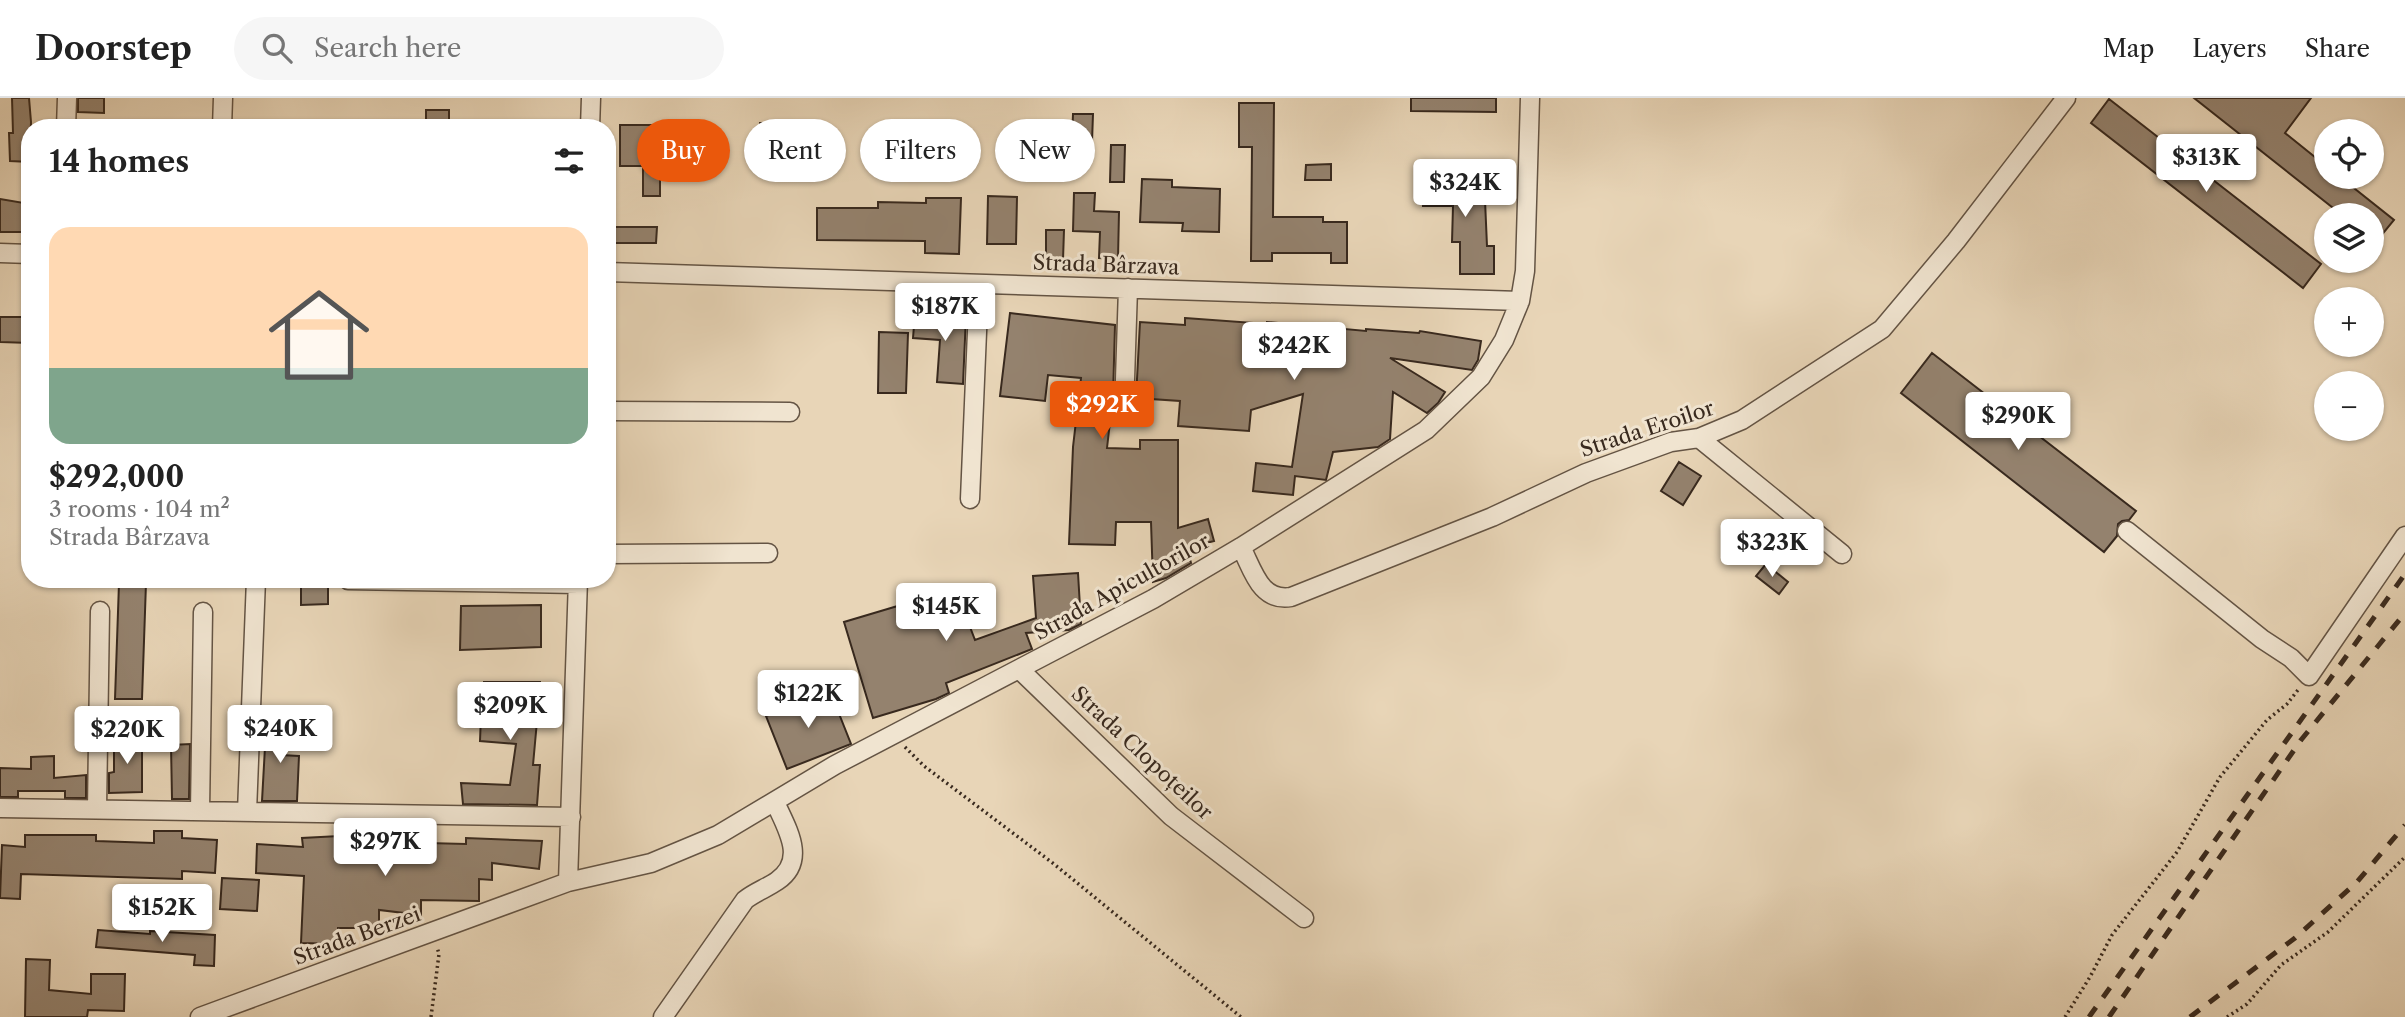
<!DOCTYPE html>
<html lang="en">
<head>
<meta charset="utf-8">
<style>
	:root { --surface:#fff; --page:#f6f6f6; --text:#222; --muted:#767676; --line:#e0e0e0; --accent:#ea580c }
	body { margin:0; font-family:"Libre Caslon Text",serif; background:var(--page); color:var(--text); height:100vh; display:flex; flex-direction:column; font-size:26px; white-space:nowrap }
	* { box-sizing:border-box; margin:0 }
	p { font-size:23px; color:var(--muted) }
	.icon { flex:none; width:38px; height:38px; fill:none; stroke:currentColor; stroke-width:2; stroke-linecap:round; stroke-linejoin:round }
	.map { position:relative; flex:1; overflow:hidden }
	.drawer { position:absolute; left:21px; top:21px; width:595px; height:469px; display:flex; flex-direction:column; background:var(--surface); border-radius:28px; box-shadow:0 2px 5px #0004 }
	.drawer>* { flex:none }
	.hud { position:absolute; left:637px; top:21px; width:665px; height:63px; display:flex; gap:14px }
	.controls { position:absolute; left:2314px; top:21px; display:grid; gap:14px }
	.controls a { display:grid; place-items:center; width:70px; height:70px; border-radius:50%; background:var(--surface); box-shadow:0 2px 5px #0004; font-size:35px }
	.price { position:absolute; translate:-50% -60px; padding:0 16px; border-radius:7px; background:#fff; color:#222; font-size:23px; line-height:46px; filter:drop-shadow(0 2px 4px #0008) }
	.price::after { content:''; position:absolute; left:50%; top:42px; width:21px; height:16px; margin-left:-10px; background:inherit; clip-path:polygon(0 0,100% 0,50% 100%) }
	.price.selected { background:var(--accent); color:#fff }
	ul { padding:0; list-style:none }
	li { display:grid; align-content:center; gap:14px; height:371px; padding:0 28px }
	li span { display:grid; place-items:center; height:217px; border-radius:21px; color:#555 }
	li>.icon { margin-inline-start:auto }
	span .icon { width:126px; height:126px; fill:#fffc; stroke-width:1 }
	li b { font-size:30px }
	h2 { display:flex; justify-content:space-between; align-items:center; height:84px; padding:0 28px; font-size:30px }
	.chip { padding:0 24px; border-radius:32px; background:var(--surface); box-shadow:0 2px 5px #0004; font-size:24px; line-height:63px }
	.chip.selected { background:var(--accent); color:#fff }
	header { display:flex; align-items:center; gap:42px; box-sizing:border-box; height:98px; padding:0 35px; background:var(--surface); border-bottom:2px solid var(--line) }
	header strong { font-size:33px }
	nav { display:flex; gap:38px; margin-inline-start:auto; font-size:24px }
	.search { width:490px; height:63px; background:var(--page); display:flex; align-items:center; gap:18px; box-sizing:border-box; padding:0 24px; border-radius:38px; color:var(--muted); font-size:26px }
	.map>svg:first-child { display:block }
	.building { fill:#94826e; stroke:#38291e; stroke-width:2 }
	.lines { fill:none; stroke-linecap:round; stroke-linejoin:round }
	.minor-casing { stroke:#645444; stroke-width:21 }
	.path { stroke:#38291e; stroke-width:3.5; stroke-dasharray:2 3.5; stroke-linecap:butt }
	.minor { stroke:#f0e4d0; stroke-width:18 }
	.rail { stroke:#38291e; stroke-width:5; stroke-dasharray:12 12; stroke-linecap:butt }
	.labels { text-anchor:middle; stroke-width:6; stroke-linejoin:round; paint-order:stroke }
	.street-label { font-size:21px; fill:#38291e; stroke:#f0e4d0 }
</style>
</head>
<body>
<header>
<strong>Doorstep</strong>
<div class="search"><svg class="icon" aria-label="search" viewBox="0 0 24 24"><circle cx="10" cy="10" r="6"/><path d="M15 15l6 6"/></svg>Search here</div>
<nav><a>Map</a><a>Layers</a><a>Share</a></nav>
</header>
<div class="map">
<svg width="2405" height="919" viewBox="0 0 2405 919">
	<rect width="100%" height="100%" fill="#e8d5b7"/>
	<filter id="stains"><feTurbulence type="fractalNoise" baseFrequency=".00286" numOctaves="4"/><feColorMatrix values="0 0 0 0 .2 0 0 0 0 .09 0 0 0 0 .02 0 0 0 .5 -.17"/></filter>
	<radialGradient id="worn" r=".72"><stop offset=".6" stop-color="#630" stop-opacity="0"/><stop offset="1" stop-color="#630" stop-opacity=".3"/></radialGradient>
	<path class="building" d="M 12,0 L 29,0 L 31,24 L 30,64 L 10,63 L 9,35 L 13,35 Z
		M 78,0 L 104,0 L 104,15 L 78,14 Z
		M 1411,0 L 1496,0 L 1496,14 L 1411,13 Z
		M 2194,0 L 2311,0 L 2285,35 L 2326,68 L 2326,79 L 2340,79 L 2394,122 L 2371,150 L 2371,117 L 2342,117 Z
		M 2109,1 L 2321,166 L 2303,190 L 2091,25 Z
		M 1239,5 L 1274,5 L 1273,119 L 1323,119 L 1323,124 L 1347,124 L 1347,165 L 1331,165 L 1331,155 L 1272,155 L 1272,163 L 1251,163 L 1252,49 L 1239,49 Z
		M 426,12 L 449,12 L 449,30 L 426,30 Z
		M 1073,16 L 1093,16 L 1092,44 L 1072,43 Z
		M 760,25 L 796,25 L 796,46 L 760,46 Z
		M 620,27 L 682,27 L 682,47 L 718,47 L 718,71 L 660,68 L 660,98 L 643,98 L 643,68 L 620,68 Z
		M 1111,47 L 1125,47 L 1124,84 L 1110,84 Z
		M 1331,66 L 1331,82 L 1305,82 L 1306,67 Z
		M 1449,79 L 1484,79 L 1487,148 L 1494,148 L 1494,176 L 1460,176 L 1460,144 L 1452,144 L 1453,108 L 1423,108 L 1424,81 L 1449,81 Z
		M 1142,81 L 1172,82 L 1172,89 L 1220,91 L 1219,134 L 1182,133 L 1183,125 L 1140,124 Z
		M 1074,95 L 1095,95 L 1094,113 L 1119,114 L 1118,161 L 1099,160 L 1100,134 L 1073,133 Z
		M 988,98 L 1017,99 L 1016,146 L 987,146 Z
		M 926,100 L 961,100 L 959,156 L 925,155 L 925,143 L 817,142 L 817,110 L 878,110 L 878,104 L 926,105 Z
		M 0,101 L 30,106 L 30,134 L 0,134 Z
		M 615,129 L 657,129 L 656,145 L 615,145 Z
		M 1046,132 L 1064,132 L 1063,162 L 1046,161 Z
		M 915,215 L 966,218 L 963,286 L 937,284 L 940,242 L 913,240 Z
		M 1010,215 L 1115,227 L 1113,298 L 1107,350 L 1140,351 L 1140,342 L 1178,342 L 1178,430 L 1208,421 L 1214,443 L 1187,450 L 1191,465 L 1166,480 L 1153,484 L 1151,424 L 1116,424 L 1115,447 L 1069,446 L 1073,349 L 1081,280 L 1048,277 L 1045,303 L 1000,298 Z
		M 0,219 L 30,219 L 30,245 L 0,244 Z
		M 1185,220 L 1267,226 L 1267,224 L 1366,233 L 1366,231 L 1419,235 L 1420,233 L 1481,243 L 1478,262 L 1472,272 L 1390,260 L 1445,294 L 1438,305 L 1427,315 L 1393,294 L 1390,341 L 1378,349 L 1333,354 L 1326,382 L 1295,378 L 1293,397 L 1253,393 L 1256,365 L 1292,369 L 1303,296 L 1251,312 L 1249,333 L 1178,328 L 1180,303 L 1136,300 L 1140,224 L 1185,227 Z
		M 879,234 L 908,235 L 906,295 L 878,295 Z
		M 1932,255 L 2136,413 L 2129,422 L 2122,423 L 2118,426 L 2117,438 L 2104,454 L 1901,295 Z
		M 1679,364 L 1701,378 L 1683,407 L 1661,393 Z
		M 1766,466 L 1788,484 L 1779,496 L 1756,478 Z
		M 1078,475 L 1081,526 L 1069,532 L 1026,535 L 1032,551 L 946,585 L 949,595 L 936,601 L 873,620 L 844,524 L 921,501 L 923,508 L 957,495 L 975,542 L 1036,520 L 1033,478 Z
		M 119,485 L 146,485 L 142,601 L 115,601 Z
		M 301,487 L 328,487 L 328,506 L 301,507 Z
		M 541,507 L 541,549 L 460,552 L 461,508 Z
		M 484,584 L 540,584 L 540,612 L 538,612 L 533,667 L 540,667 L 537,707 L 463,706 L 461,685 L 510,687 L 516,646 L 480,643 L 481,617 L 484,617 Z
		M 830,593 L 851,646 L 787,671 L 766,618 Z
		M 274,615 L 291,619 L 281,657 L 299,658 L 297,703 L 262,703 L 265,649 Z
		M 114,639 L 142,639 L 142,694 L 109,695 L 109,675 L 114,674 Z
		M 190,646 L 189,701 L 172,701 L 171,647 Z
		M 54,658 L 54,680 L 86,677 L 86,700 L 65,700 L 65,693 L 18,693 L 18,699 L 0,699 L 0,670 L 31,671 L 31,659 Z
		M 154,733 L 182,733 L 182,740 L 217,742 L 215,775 L 182,773 L 182,781 L 21,776 L 20,801 L 0,800 L 2,747 L 25,749 L 25,737 L 96,737 L 96,743 L 154,745 Z
		M 339,738 L 338,748 L 381,747 L 381,751 L 427,747 L 427,745 L 466,746 L 466,740 L 542,743 L 539,771 L 492,765 L 492,782 L 479,781 L 479,803 L 421,802 L 421,817 L 379,812 L 379,830 L 338,830 L 338,846 L 301,845 L 304,778 L 256,775 L 257,746 L 303,749 L 302,740 Z
		M 222,780 L 259,782 L 257,813 L 220,811 Z
		M 98,832 L 150,836 L 150,833 L 215,837 L 214,868 L 194,867 L 195,857 L 96,849 Z
		M 26,861 L 50,862 L 49,892 L 91,896 L 91,876 L 125,876 L 124,913 L 88,912 L 87,919 L 25,919 Z"/>
	<g class="lines">
		<defs>
			<path id="minor" d="M 66,30 L 67,0
				M 222,30 L 223,0
				M 590,30 L 591,0
				M 0,155 L 30,156
				M 607,174 L 1520,203
				M 1124,312 L 1128,190
				M 607,313 L 790,314
				M 1699,340 L 1842,456
				M 970,401 L 979,186
				M 2127,433 L 2262,541 L 2291,560 L 2309,578 L 2405,438
				M 1241,449 C 1253,472 1260,504 1291,499 L 1492,419 L 1586,375 L 1671,344 L 1699,340 L 1742,322 L 1882,231 L 1956,143 L 2066,0
				M 607,456 L 768,455
				M 348,482 L 578,486
				M 1019,571 L 1171,718 L 1304,820
				M 0,710 L 571,719
				M 97,711 L 100,513
				M 200,713 L 203,514
				M 247,714 L 256,481
				M 568,784 L 578,481
				M 200,919 L 568,784 L 651,765 L 718,737 L 835,667 L 1153,501 L 1241,449 L 1426,332 L 1481,279 L 1504,242 L 1520,203 L 1525,173 L 1530,0
				M 663,919 L 745,802 C 755,794 767,790 777,783 C 808,762 786,729 775,704"/>
		</defs>
		<use href="#minor" class="minor-casing"/>
		<path class="path" d="M 905,649 L 924,668 L 1054,766 L 1241,919
			M 431,919 L 439,856 L 437,849
			M 2065,919 L 2090,879 L 2112,837 L 2177,754 L 2220,679 L 2267,622 L 2287,606 L 2298,592
			M 2227,919 L 2247,906 L 2281,867 L 2328,834 L 2405,759"/>
		<use href="#minor" class="minor"/>
		<path class="rail" d="M 2089,919 L 2405,476
			M 2109,919 L 2301,642 L 2405,515
			M 2190,919 L 2295,840 L 2357,784 L 2405,727"/>
	</g>
	<g class="labels">
		<g class="street-label">
			<text transform="translate(1106 167) rotate(2)" y="7">Strada Bârzava</text>
			<text transform="translate(1647 331) rotate(-18)" y="7">Strada Eroilor</text>
			<text transform="translate(1122 489) rotate(-29)" y="7">Strada Apicultorilor</text>
			<text transform="translate(1142 655) rotate(43)" y="7">Strada Clopoțeilor</text>
			<text transform="translate(357 838) rotate(-20)" y="7">Strada Berzei</text>
		</g>
	</g>
	<rect width="100%" height="100%" filter="url(#stains)"/>
	<rect width="100%" height="100%" fill="url(#worn)"/>
</svg>
<div class="controls">
<a><svg class="icon" aria-label="locate" viewBox="0 0 24 24"><circle cx="12" cy="12" r="6"/><path d="M12 2v4M12 18v4M2 12h4M18 12h4"/></svg></a>
<a><svg class="icon" aria-label="layers" viewBox="0 0 24 24"><path d="M12 4l9 5-9 5-9-5zM3 14l9 5 9-5"/></svg></a>
<a>+</a>
<a>−</a>
</div>
<b class="price" style="left:2206px;top:96px">$313K</b>
<b class="price" style="left:1465px;top:121px">$324K</b>
<b class="price" style="left:945px;top:245px">$187K</b>
<b class="price" style="left:1294px;top:284px">$242K</b>
<b class="price selected" style="left:1102px;top:343px">$292K</b>
<b class="price" style="left:2018px;top:354px">$290K</b>
<b class="price" style="left:1772px;top:481px">$323K</b>
<b class="price" style="left:946px;top:545px">$145K</b>
<b class="price" style="left:808px;top:632px">$122K</b>
<b class="price" style="left:510px;top:644px">$209K</b>
<b class="price" style="left:280px;top:667px">$240K</b>
<b class="price" style="left:127px;top:668px">$220K</b>
<b class="price" style="left:385px;top:780px">$297K</b>
<b class="price" style="left:162px;top:846px">$152K</b>
<div class="hud">
<a class="chip selected">Buy</a>
<a class="chip">Rent</a>
<a class="chip">Filters</a>
<a class="chip">New</a>
</div>
<section class="drawer">
<h2>14 homes<svg class="icon" aria-label="filters" viewBox="0 0 24 24"><path d="M4 7h16M4 17h16"/><circle cx="9" cy="7" r="2"/><circle cx="15" cy="17" r="2"/></svg></h2>
<ul>
<li><span style="background:linear-gradient(#ffd9b3 65%,#7fa58c 0)"><svg class="icon" aria-label="home" viewBox="0 0 24 24"><path d="M3 11l9-7 9 7M6 9v11h12V9"/></svg></span><div><b>$292,000</b><p>3 rooms · 104 m²</p><p>Strada Bârzava</p></div></li>
</ul>
</section>
</div>
</body>
</html>
